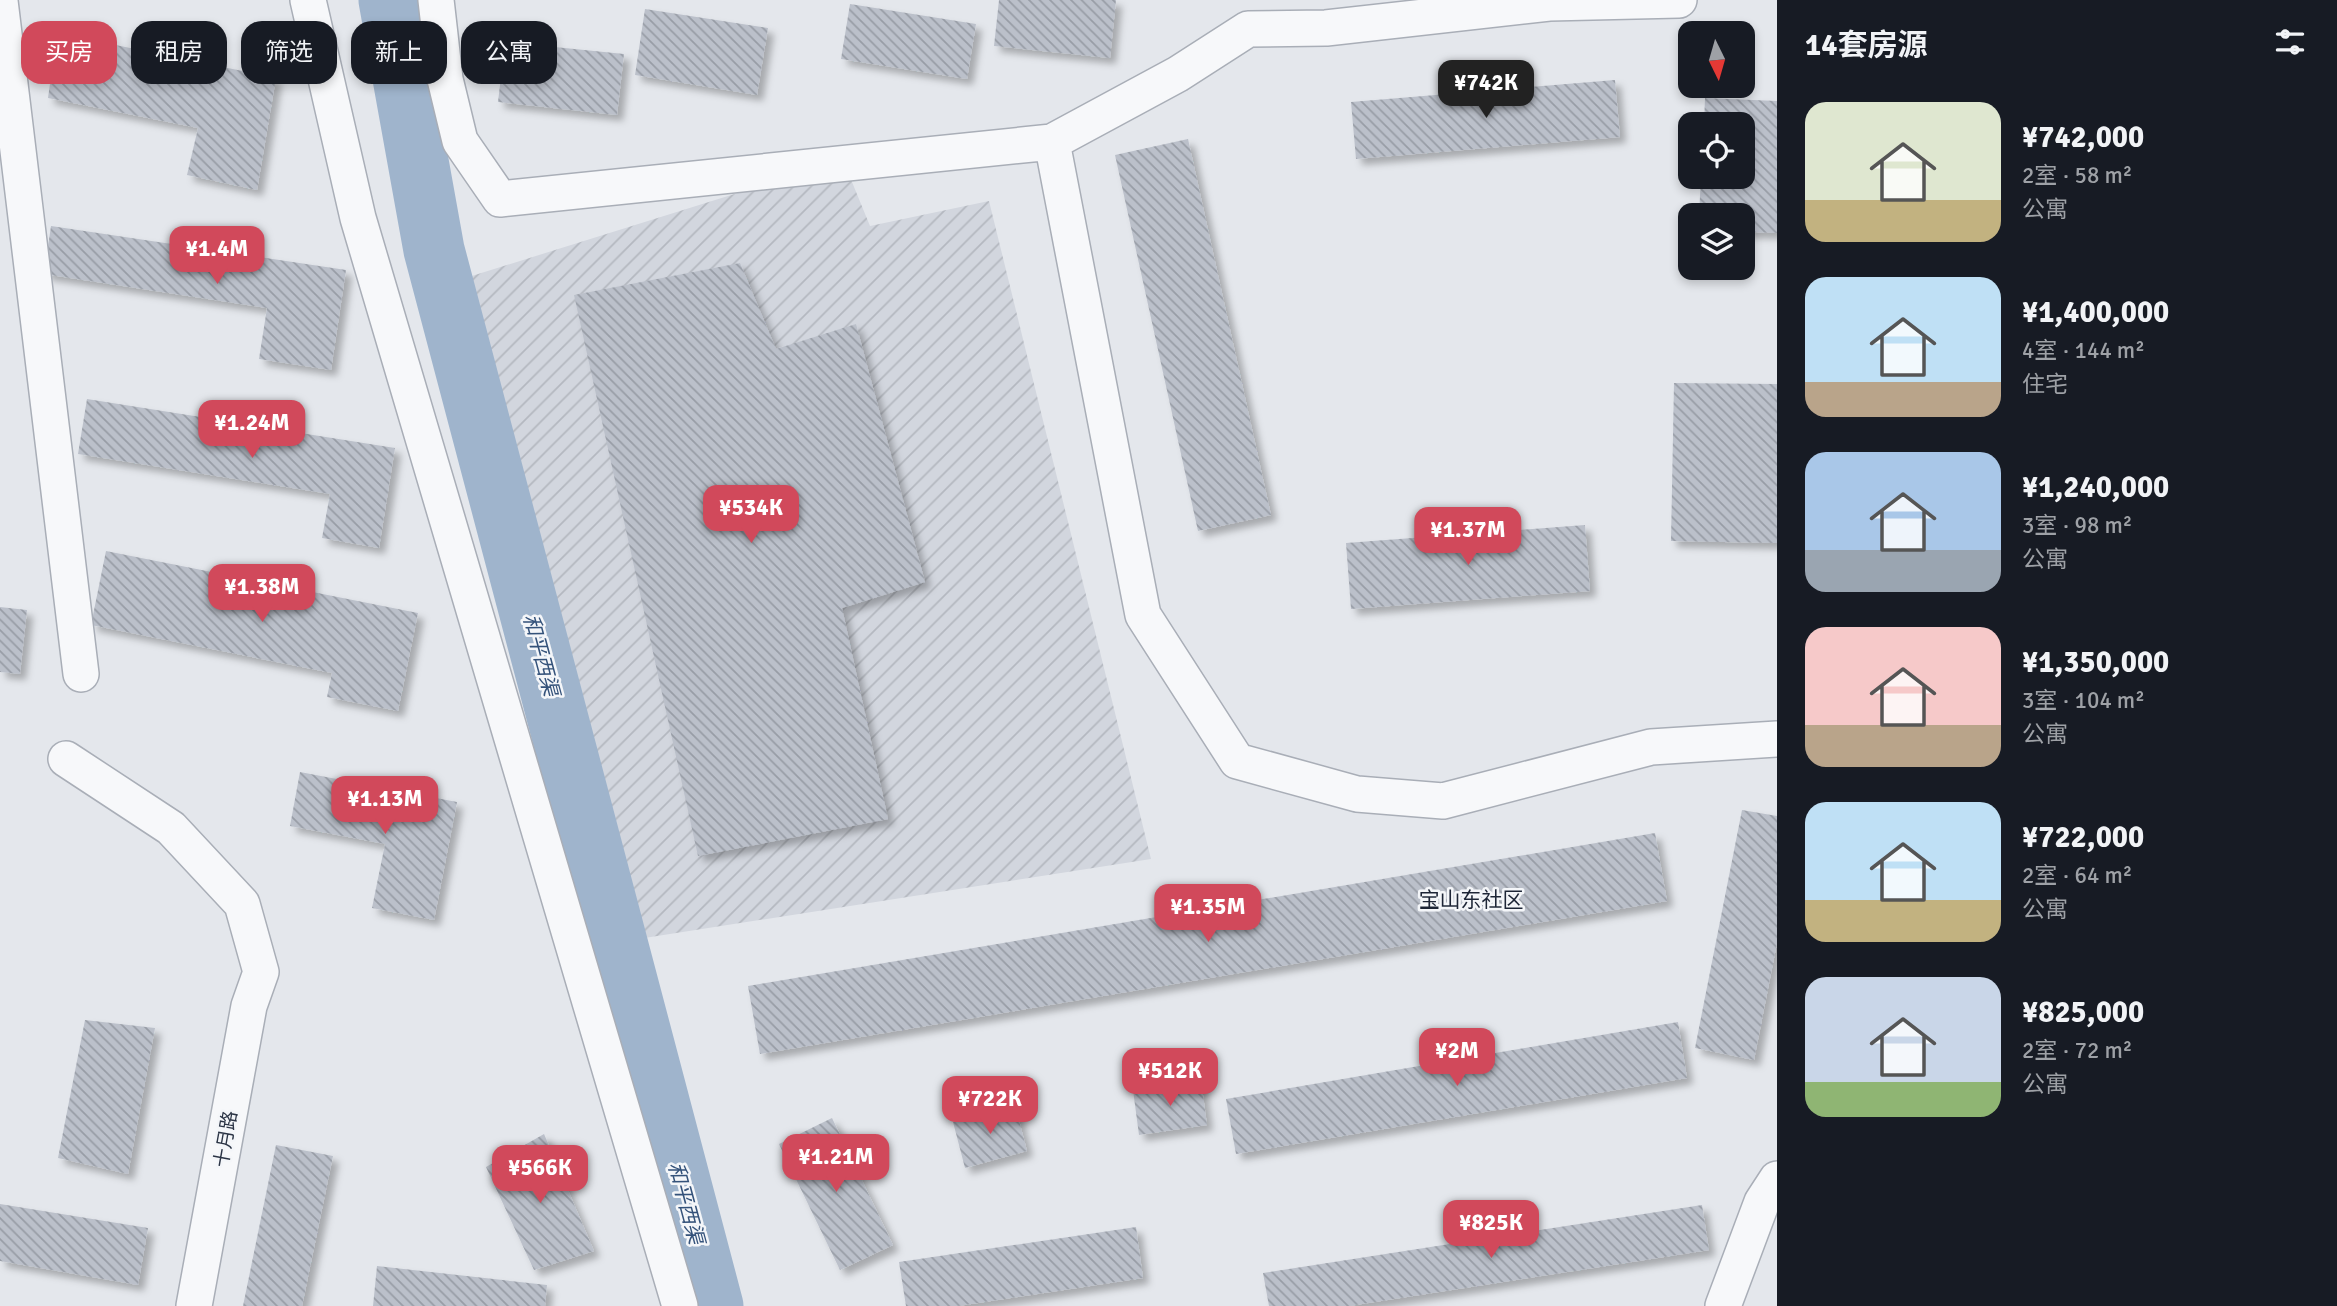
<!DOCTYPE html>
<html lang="zh">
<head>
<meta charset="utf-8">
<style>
	:root { --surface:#171b24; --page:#242831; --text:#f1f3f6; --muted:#9ea1a6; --accent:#d1495b }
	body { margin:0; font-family:Signika,"Noto Sans SC",sans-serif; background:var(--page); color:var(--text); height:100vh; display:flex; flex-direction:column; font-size:26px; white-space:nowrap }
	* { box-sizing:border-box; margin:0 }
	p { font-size:23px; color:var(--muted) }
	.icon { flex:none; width:38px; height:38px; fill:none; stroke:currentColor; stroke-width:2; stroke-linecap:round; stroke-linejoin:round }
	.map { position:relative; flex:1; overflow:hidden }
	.sheet { display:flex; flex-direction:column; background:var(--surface); width:560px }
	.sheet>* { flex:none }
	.banner { position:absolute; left:21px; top:21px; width:665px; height:63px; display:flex; gap:14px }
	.needle { width:46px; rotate:175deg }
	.tools { position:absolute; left:1678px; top:21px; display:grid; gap:14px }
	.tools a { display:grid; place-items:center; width:77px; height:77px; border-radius:14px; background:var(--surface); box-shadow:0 4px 10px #0003; font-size:35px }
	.price { position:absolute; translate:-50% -60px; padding:0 16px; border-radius:14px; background:var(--accent); color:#fff; font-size:23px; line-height:46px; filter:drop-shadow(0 2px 4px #0008) }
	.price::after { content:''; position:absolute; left:50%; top:42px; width:21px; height:16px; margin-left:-10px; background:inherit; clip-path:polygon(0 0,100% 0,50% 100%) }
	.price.current { background:#222; color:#fff }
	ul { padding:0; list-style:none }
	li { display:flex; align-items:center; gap:21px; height:175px; padding:0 28px }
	li span { display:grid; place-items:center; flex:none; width:196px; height:140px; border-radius:21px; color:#555 }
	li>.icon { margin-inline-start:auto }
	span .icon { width:84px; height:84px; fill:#fffc; stroke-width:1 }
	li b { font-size:30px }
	h2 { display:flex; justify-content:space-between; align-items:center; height:84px; padding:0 28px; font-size:30px }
	.chip { padding:0 24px; border-radius:21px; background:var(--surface); box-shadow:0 4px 10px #0003; font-size:24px; line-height:63px }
	.chip.current { background:var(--accent); color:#fff }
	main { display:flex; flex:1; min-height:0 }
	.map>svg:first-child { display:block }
	.industrial { fill:url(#industrial-furrows) }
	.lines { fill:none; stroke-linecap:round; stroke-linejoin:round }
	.river { stroke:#9fb4cc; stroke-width:61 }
	.building { fill:url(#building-back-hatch); filter:url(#shadow) }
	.minor-casing { stroke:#a9aeb7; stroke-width:38 }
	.minor { stroke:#f7f8fa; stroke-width:35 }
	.labels { text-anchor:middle; stroke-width:5; stroke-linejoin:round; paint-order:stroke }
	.street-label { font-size:19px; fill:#2b3445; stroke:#f4f6f9 }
	.water-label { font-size:21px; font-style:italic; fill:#34527a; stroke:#f4f6f9 }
	.neighbourhood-label { font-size:21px; fill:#1d2536; stroke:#f4f6f9 }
</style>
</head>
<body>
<main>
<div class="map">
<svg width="1777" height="1306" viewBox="0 0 1777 1306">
	<defs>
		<pattern id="industrial-furrows" width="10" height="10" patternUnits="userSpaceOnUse" patternTransform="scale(1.75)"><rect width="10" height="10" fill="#d2d6de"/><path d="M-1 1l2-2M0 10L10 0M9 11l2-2" fill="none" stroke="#b4b8c0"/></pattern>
		<pattern id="building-back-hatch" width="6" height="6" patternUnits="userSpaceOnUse" patternTransform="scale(1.75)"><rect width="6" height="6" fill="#bbc0ca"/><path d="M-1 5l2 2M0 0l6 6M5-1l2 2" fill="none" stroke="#989da6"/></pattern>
		<filter id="shadow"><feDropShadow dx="6" dy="6" stdDeviation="3.5" flood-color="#0004"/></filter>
	</defs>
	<rect width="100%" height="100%" fill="#e4e7ec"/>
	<path class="industrial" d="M 843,160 L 870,226 L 989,201 L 1151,859 L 638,939 L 459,280 Z"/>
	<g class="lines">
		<path class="river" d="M 389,0 L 434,250 L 713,1306"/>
	</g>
	<path class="building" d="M 999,0 L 1116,0 L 1110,58 L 994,46 Z
		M 850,4 L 976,24 L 967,79 L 841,59 Z
		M 645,9 L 768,28 L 757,95 L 635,75 Z
		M 57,33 L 276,78 L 257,190 L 187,175 L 198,128 L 48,98 Z
		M 505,42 L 624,54 L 617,115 L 498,102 Z
		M 1615,80 L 1620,137 L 1356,159 L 1351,102 Z
		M 1705,98 L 1777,101 L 1777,233 L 1743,232 L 1743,215 L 1699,215 L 1701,177 L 1743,177 L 1743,124 L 1704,124 Z
		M 1188,139 L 1271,515 L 1198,531 L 1115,155 Z
		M 51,226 L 346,270 L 331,370 L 259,359 L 267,308 L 44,274 Z
		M 740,263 L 776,349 L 856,324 L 925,582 L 842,608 L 888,819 L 698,856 L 574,295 Z
		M 1674,383 L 1777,384 L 1777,543 L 1671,541 Z
		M 87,399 L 395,448 L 379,548 L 322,538 L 330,494 L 78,454 Z
		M 1585,525 L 1590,591 L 1351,609 L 1346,543 Z
		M 106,551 L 418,613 L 398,711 L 327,697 L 332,673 L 91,625 Z
		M 0,607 L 27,610 L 20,674 L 0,672 Z
		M 300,772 L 457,802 L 434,920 L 372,908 L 385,844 L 290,826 Z
		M 1742,810 L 1777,816 L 1777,943 L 1754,1060 L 1695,1048 Z
		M 1655,833 L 1667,901 L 760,1054 L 748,986 Z
		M 85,1020 L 155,1028 L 128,1174 L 58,1158 Z
		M 1678,1022 L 1687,1078 L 1236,1154 L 1226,1099 Z
		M 1201,1080 L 1207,1125 L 1139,1135 L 1133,1090 Z
		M 1015,1105 L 1027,1151 L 965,1168 L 953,1122 Z
		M 832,1118 L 893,1245 L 840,1270 L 779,1144 Z
		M 544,1134 L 594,1251 L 534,1270 L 486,1167 Z
		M 276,1145 L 333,1156 L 302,1306 L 243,1306 Z
		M 0,1204 L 148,1228 L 138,1285 L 0,1261 Z
		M 1702,1205 L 1709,1250 L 1349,1306 L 1269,1306 L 1263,1273 Z
		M 1136,1227 L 1143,1278 L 958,1306 L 906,1306 L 899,1262 Z
		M 377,1266 L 547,1285 L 545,1306 L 373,1306 Z"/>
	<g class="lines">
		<defs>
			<path id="minor" d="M 308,0 L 358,218 L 680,1306
				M 436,0 L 445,79 L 460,141 L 500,199 L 1052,142 L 1178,74 L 1248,29 L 1326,28 L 1549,3 L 1679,0
				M 0,1 L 81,674
				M 1052,142 L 1143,615 L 1237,761 L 1357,794 L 1443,801 L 1651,747 L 1777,739
				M 66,759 L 171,828 L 242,904 L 261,972 L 249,1006 L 194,1306
				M 1723,1306 L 1762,1202 L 1777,1179"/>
		</defs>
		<use href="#minor" class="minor-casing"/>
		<use href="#minor" class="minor"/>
	</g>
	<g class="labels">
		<g class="street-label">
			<text transform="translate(225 1139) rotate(-80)" y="7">十月路</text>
		</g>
		<g class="water-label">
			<text transform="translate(541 655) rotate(75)" y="7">和平西渠</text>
			<text transform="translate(686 1203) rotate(75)" y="7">和平西渠</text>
		</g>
		<g class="neighbourhood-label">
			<text x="1471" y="907">宝山东社区</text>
		</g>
	</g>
</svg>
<div class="tools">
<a><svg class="needle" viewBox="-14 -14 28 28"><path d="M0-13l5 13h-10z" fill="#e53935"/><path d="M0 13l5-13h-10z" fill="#9ea1a6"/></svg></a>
<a><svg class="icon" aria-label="locate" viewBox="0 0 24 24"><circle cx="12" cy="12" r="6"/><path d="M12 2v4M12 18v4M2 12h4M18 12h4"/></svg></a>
<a><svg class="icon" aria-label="layers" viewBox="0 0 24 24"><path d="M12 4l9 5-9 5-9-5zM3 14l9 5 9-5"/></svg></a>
</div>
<b class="price current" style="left:1486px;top:120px">¥742K</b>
<b class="price" style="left:217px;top:286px">¥1.4M</b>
<b class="price" style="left:252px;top:460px">¥1.24M</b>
<b class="price" style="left:751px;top:545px">¥534K</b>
<b class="price" style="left:1468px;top:567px">¥1.37M</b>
<b class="price" style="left:262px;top:624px">¥1.38M</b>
<b class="price" style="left:385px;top:836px">¥1.13M</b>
<b class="price" style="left:1208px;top:944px">¥1.35M</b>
<b class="price" style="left:1457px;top:1088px">¥2M</b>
<b class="price" style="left:1170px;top:1108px">¥512K</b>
<b class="price" style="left:990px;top:1136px">¥722K</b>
<b class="price" style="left:836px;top:1194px">¥1.21M</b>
<b class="price" style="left:540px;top:1205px">¥566K</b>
<b class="price" style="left:1491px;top:1260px">¥825K</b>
<div class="banner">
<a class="chip current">买房</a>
<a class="chip">租房</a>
<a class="chip">筛选</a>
<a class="chip">新上</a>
<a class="chip">公寓</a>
</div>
</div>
<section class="sheet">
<h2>14套房源<svg class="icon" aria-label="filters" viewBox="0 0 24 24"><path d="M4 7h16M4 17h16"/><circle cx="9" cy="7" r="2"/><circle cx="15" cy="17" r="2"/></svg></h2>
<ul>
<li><span style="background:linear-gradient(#dfe7d0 70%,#c2b280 0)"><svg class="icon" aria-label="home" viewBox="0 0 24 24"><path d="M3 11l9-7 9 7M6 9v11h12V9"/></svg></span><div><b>¥742,000</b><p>2室 · 58 m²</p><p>公寓</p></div></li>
<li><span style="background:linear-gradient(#bfe0f5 75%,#b9a48a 0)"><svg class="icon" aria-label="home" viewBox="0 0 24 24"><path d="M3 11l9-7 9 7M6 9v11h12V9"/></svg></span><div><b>¥1,400,000</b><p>4室 · 144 m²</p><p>住宅</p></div></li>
<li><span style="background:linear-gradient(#a9c7e8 70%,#9aa5b1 0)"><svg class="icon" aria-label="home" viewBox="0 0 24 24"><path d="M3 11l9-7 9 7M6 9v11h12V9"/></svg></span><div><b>¥1,240,000</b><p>3室 · 98 m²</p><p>公寓</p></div></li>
<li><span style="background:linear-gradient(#f6c9c9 70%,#b9a48a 0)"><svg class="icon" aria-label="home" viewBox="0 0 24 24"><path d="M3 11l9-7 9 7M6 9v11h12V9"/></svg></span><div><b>¥1,350,000</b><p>3室 · 104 m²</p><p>公寓</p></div></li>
<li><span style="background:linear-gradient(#bfe0f5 70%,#c2b280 0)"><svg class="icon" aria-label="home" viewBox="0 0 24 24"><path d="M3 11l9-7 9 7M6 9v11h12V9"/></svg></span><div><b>¥722,000</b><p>2室 · 64 m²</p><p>公寓</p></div></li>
<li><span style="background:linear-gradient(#c9d6e8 75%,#8fb573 0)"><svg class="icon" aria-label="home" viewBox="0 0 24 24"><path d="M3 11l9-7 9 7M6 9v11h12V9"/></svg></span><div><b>¥825,000</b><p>2室 · 72 m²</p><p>公寓</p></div></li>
</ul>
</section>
</main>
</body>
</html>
